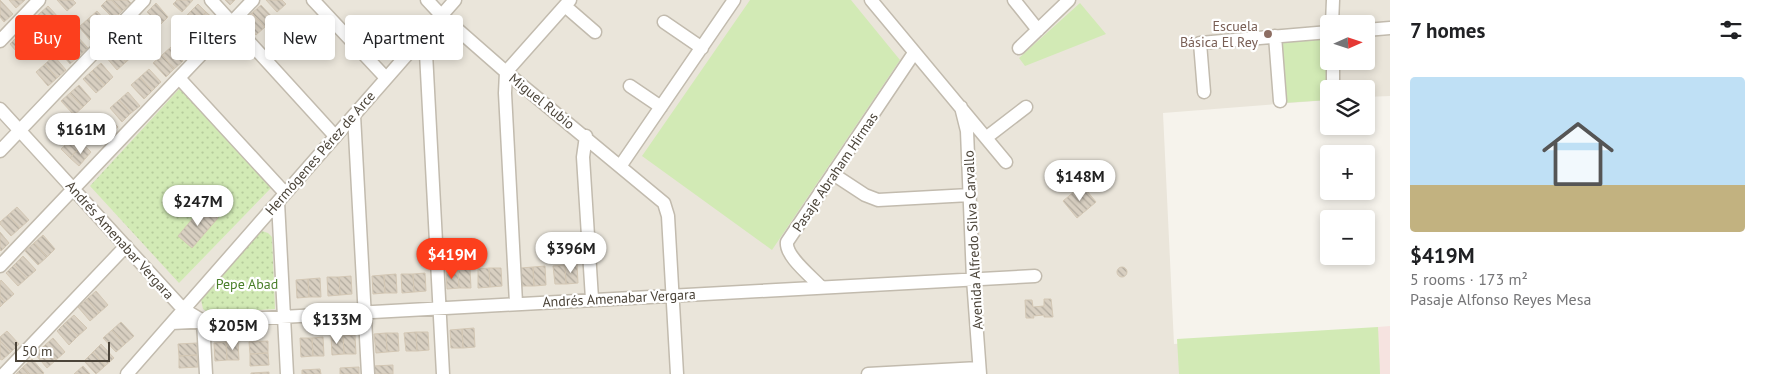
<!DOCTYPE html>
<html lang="en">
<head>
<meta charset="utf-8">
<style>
	:root { --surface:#fff; --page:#f6f6f6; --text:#202124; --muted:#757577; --line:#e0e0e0; --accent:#fc3f1d }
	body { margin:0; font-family:"PT Sans",sans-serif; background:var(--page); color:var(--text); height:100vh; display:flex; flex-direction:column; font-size:19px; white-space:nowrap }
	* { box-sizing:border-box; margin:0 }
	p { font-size:16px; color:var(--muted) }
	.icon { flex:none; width:28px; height:28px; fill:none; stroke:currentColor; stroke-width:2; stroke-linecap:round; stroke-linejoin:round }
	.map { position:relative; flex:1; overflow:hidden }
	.sheet { display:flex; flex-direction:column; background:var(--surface); width:375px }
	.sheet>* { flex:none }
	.guide { position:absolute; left:15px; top:15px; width:475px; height:45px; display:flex; gap:10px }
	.needle { width:32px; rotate:87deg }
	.fabs { position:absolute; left:1320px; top:15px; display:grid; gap:10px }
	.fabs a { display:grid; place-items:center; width:55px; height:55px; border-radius:5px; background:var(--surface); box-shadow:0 2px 8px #0003; font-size:25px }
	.scale { position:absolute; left:15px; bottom:12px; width:95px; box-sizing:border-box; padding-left:5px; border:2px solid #4b4439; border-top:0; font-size:14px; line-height:18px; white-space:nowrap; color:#4b4439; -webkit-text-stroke:4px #fff; paint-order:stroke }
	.price { position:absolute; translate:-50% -42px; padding:0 11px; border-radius:18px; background:#fff; color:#222; font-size:16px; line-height:32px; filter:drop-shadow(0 1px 2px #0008) }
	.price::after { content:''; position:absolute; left:50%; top:30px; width:15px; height:11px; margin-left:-8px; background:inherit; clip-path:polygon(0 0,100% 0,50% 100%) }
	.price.current { background:var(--accent); color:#fff }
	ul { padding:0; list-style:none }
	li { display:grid; align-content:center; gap:10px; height:265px; padding:0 20px }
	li+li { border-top:1px solid var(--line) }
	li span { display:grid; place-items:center; height:155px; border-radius:5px; color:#555 }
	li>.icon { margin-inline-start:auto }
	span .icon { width:90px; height:90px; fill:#fffc; stroke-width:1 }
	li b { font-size:21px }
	h2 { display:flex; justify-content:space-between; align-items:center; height:60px; padding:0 20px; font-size:21px }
	.tag { padding:0 18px; border-radius:5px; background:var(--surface); box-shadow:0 2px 8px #0003; font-size:18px; line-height:45px }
	.tag.current { background:var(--accent); color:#fff }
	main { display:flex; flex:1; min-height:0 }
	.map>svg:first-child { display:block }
	.residential { fill:#eae5da; fill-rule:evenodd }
	.medical { fill:#f6e3e0 }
	.green { fill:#d2eab5 }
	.park { fill:url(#park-dots) }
	.building { fill:url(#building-back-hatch); stroke:#d3c7b4 }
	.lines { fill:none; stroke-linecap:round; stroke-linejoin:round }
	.minor-casing { stroke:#c2bbae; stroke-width:15 }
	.minor { stroke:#fff; stroke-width:12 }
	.education-dot { fill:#8d6e63; stroke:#fff; stroke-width:2 }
	.labels { text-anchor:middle; stroke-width:4.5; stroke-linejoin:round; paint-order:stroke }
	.education-label { font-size:14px; fill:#785e54; stroke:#fff; text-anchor:end }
	.street-label { font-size:14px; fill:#4b4439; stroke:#fff }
	.park-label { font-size:14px; fill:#4a7f2a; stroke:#fff }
</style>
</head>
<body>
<main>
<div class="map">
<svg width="1390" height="374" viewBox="0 0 1390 374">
	<defs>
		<pattern id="park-dots" width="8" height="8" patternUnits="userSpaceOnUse" patternTransform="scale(1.25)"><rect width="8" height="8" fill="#d2eab5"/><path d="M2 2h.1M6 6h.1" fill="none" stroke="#b6ca9c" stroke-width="1.8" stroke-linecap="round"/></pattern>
		<pattern id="building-back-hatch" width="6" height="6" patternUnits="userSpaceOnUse" patternTransform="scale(1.25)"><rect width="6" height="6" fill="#d8cfc1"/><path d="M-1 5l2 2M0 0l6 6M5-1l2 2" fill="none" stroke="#b1aa9e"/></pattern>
	</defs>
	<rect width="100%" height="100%" fill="#f6f3ec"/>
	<path class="residential" d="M 0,0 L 1390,0 L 1390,96 L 1366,97 L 1366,89 L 1329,89 L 1329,100 L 1163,113 L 1174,344 L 1390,330 L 1390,374 L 0,374 ZM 1329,24 L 1366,24 L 1366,61 L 1329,61 Z"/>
	<path class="medical" d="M 1390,326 L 1390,374 L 1380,374 L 1378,327 Z"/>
	<path class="green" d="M 750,0 L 851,0 L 900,60 L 772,250 L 642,156 Z
		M 1080,3 L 1106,34 L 1025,66 L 1019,58 Z
		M 1324,36 L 1328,100 L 1283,103 L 1278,39 Z
		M 1378,327 L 1380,374 L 1179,374 L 1177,339 Z"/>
	<path class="park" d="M 181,87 L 272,184 L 271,188 L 179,283 L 90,186 Z
		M 262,231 L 268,233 L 272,237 L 275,309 L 209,313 L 203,309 L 200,295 L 255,233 Z"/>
	<path class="building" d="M 0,0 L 13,14 L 4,22 L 0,17 Z
		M 9,0 L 25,0 L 16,8 Z
		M 57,0 L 73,0 L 76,3 L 67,11 Z
		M 107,0 L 112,0 L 122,11 L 114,19 L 101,6 Z
		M 112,0 L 128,0 L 131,3 L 122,11 Z
		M 177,0 L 193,0 L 182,12 L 173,4 Z
		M 225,0 L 235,0 L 230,5 Z
		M 266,0 L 282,0 L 286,4 L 277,12 Z
		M 156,3 L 168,17 L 160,25 L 147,12 Z
		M 198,4 L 206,12 L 194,25 L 185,17 Z
		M 261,5 L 274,19 L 265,27 L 252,13 Z
		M 48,6 L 60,19 L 52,28 L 39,14 Z
		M 97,11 L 109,25 L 100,33 L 88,19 Z
		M 206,12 L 215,20 L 202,34 L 194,25 Z
		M 252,13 L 265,27 L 256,35 L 243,21 Z
		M 39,14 L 52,28 L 43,36 L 30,22 Z
		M 88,19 L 100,33 L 91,41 L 79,27 Z
		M 144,19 L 157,32 L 148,41 L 136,27 Z
		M 136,27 L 148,41 L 139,49 L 127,35 Z
		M 27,28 L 40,41 L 31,49 L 18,36 Z
		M 184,31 L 197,45 L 188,53 L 176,39 Z
		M 75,34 L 88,48 L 79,56 L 67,42 Z
		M 18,36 L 31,49 L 22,58 L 10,44 Z
		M 122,40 L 135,54 L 126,62 L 113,48 Z
		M 67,42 L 79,56 L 70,64 L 58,50 Z
		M 171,47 L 183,61 L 174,69 L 162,55 Z
		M 113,48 L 126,62 L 117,70 L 105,56 Z
		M 162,55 L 174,69 L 166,77 L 153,63 Z
		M 54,56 L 66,70 L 57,78 L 45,64 Z
		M 101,63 L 113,77 L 105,85 L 92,71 Z
		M 45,64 L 57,78 L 48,86 L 36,72 Z
		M 149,69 L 161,82 L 152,91 L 140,77 Z
		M 92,71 L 105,85 L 96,93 L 83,79 Z
		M 140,77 L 152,91 L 144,99 L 131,85 Z
		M 79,85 L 91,99 L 83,107 L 70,93 Z
		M 128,92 L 140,106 L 131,113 L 119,100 Z
		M 70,93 L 83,107 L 74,115 L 61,101 Z
		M 119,100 L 131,113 L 122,122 L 110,108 Z
		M 105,114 L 118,127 L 109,135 L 97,122 Z
		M 97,122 L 109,135 L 100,144 L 88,130 Z
		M 74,136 L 83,144 L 70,158 L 61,149 Z
		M 83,144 L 91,152 L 79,166 L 70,158 Z
		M 1082,185 L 1096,202 L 1077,218 L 1063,201 Z
		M 204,205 L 218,218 L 192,248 L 178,236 Z
		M 17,207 L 29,220 L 20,228 L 8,215 Z
		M 8,215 L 20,228 L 11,236 L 0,224 L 0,222 Z
		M 0,232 L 9,243 L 1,251 L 0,250 Z
		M 43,235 L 55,249 L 47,257 L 34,243 Z
		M 34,243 L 47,257 L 38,265 L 25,251 Z
		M 23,256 L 36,270 L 27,278 L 14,265 Z
		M 577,264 L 578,283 L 566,284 L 565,265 Z
		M 14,265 L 27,278 L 18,286 L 6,273 Z
		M 565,265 L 566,284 L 555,284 L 553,266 Z
		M 545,266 L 546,285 L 534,286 L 533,267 Z
		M 533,267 L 534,286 L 522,286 L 521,268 Z
		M1117 272a5 5 0 1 1 10 0a5 5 0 1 1-10 0Z
		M 489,268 L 490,287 L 478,288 L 478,269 Z
		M 489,268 L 501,268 L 502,286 L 490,287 Z
		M 470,269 L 471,288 L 459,288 L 458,270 Z
		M 458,270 L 459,288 L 447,289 L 446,271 Z
		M 425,273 L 426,291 L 414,292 L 413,274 Z
		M 396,274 L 397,293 L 385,293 L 384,275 Z
		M 401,274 L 413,274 L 414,292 L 402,293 Z
		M 384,275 L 385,293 L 373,294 L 372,276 Z
		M 351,276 L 352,294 L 340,295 L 339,277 Z
		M 327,277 L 339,277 L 340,295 L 328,296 Z
		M 320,278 L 321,297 L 309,297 L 308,279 Z
		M 308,279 L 309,297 L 297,298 L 296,280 Z
		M 1,280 L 14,294 L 5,302 L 0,296 L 0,282 Z
		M 96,291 L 108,305 L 99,313 L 87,299 Z
		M 0,296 L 5,302 L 0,307 Z
		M 87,299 L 99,313 L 90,321 L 78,307 Z
		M 1044,299 L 1051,299 L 1053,317 L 1044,317 L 1044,315 L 1033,316 L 1034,318 L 1026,318 L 1025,300 L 1032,300 L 1033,307 L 1044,306 Z
		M 74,315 L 87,328 L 78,336 L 65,323 Z
		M 121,322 L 134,336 L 125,344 L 112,330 Z
		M 65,323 L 78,336 L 69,345 L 57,331 Z
		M 474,328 L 475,347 L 463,348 L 462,329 Z
		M 462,329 L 463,348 L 451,348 L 450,330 Z
		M 112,330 L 125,344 L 116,352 L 103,338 Z
		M 7,331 L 19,344 L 11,352 L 0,341 L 0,337 Z
		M 416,332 L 417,351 L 406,351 L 404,333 Z
		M 416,332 L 428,332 L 429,350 L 417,351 Z
		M 386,333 L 387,352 L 376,353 L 374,334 Z
		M 386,333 L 398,333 L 399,351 L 387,352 Z
		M 355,335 L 356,354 L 344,354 L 343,336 Z
		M 331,336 L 343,336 L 344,354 L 332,355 Z
		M 323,337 L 324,356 L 313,356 L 312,338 Z
		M 53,338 L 65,352 L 56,360 L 44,346 Z
		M 300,338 L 312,338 L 313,356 L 301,357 Z
		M 0,341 L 11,352 L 2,360 L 0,359 Z
		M 238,341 L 239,360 L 227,360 L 226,342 Z
		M 268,341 L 268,353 L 250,354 L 249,342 Z
		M 226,342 L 227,360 L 215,361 L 214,343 Z
		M 197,343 L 197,355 L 179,356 L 178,344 Z
		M 101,344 L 114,358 L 105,366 L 93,352 Z
		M 44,346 L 56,360 L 47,368 L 35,354 Z
		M 93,352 L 105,366 L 96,374 L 84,361 Z
		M 268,353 L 269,365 L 250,366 L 250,354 Z
		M 197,355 L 198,367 L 179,368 L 179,356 Z
		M 32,359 L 44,373 L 43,374 L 29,374 L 23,367 Z
		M 393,365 L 393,374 L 375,374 L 374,366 Z
		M 83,366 L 90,374 L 74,374 Z
		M 23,367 L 29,374 L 16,374 Z
		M 359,367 L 359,374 L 340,374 L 340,368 Z
		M 320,369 L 321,374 L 302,374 L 302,370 Z
		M 269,372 L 269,374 L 251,374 L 251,373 Z"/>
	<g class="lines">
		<defs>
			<path id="minor" d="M 211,0 L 335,136
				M 313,0 L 386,78
				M 427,0 L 441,15 L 506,72 L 664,203 L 668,216 L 677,374
				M 871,0 L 1006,162
				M 1014,0 L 1038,30
				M 565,6 L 595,32
				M 664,22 L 702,48
				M 1332,24 L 1333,0
				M 1366,30 L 1390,28
				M 425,34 L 443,374
				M 1275,36 L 1280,101
				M 0,41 L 39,0
				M 1019,48 L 1069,0
				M 1333,61 L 1333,89
				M 179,78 L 285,193
				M 630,86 L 661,107
				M 1204,92 L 1200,43 L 1329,32
				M 961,107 L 967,131 L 973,279 L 980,374
				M 0,109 L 183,309 L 203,321 L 206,374
				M 354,115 L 368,374
				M 586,136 L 583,157 L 592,299
				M 987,137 L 1026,107
				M 0,151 L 144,0
				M 621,165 L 734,0
				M 833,174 L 865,195 L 878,200 L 970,195
				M 278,202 L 287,374
				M 0,266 L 253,0
				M 821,287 C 811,276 785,256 787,242 L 914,53
				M 516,303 L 505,93 L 506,72 L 570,0
				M 172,323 L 1035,276
				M 4,374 L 126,246
				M 127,374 L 455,0
				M 868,374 L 979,368"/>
		</defs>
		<use href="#minor" class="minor-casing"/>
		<use href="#minor" class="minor"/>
	</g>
	<circle class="education-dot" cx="1268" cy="34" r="5"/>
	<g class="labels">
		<g class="education-label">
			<text x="1258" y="31">Escuela<tspan x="1258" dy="16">Básica El Rey</tspan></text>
		</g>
		<g class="street-label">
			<text transform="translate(542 101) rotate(39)" y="5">Miguel Rubio</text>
			<text transform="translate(320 153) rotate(-49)" y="5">Hermógenes Pérez de Arce</text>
			<text transform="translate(835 172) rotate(-56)" y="5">Pasaje Abraham Hirmas</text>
			<text transform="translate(120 240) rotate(48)" y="5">Andrés Amenabar Vergara</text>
			<text transform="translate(973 240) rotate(-93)" y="5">Avenida Alfredo Silva Carvallo</text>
			<text transform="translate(619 298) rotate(-3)" y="5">Andrés Amenabar Vergara</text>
		</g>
		<g class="park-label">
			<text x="247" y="289">Pepe Abad</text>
		</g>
	</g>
</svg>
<div class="fabs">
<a><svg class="needle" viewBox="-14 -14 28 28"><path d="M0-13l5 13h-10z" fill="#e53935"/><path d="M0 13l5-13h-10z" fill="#757577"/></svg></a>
<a><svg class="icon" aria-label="layers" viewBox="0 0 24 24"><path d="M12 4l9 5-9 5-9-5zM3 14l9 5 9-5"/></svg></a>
<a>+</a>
<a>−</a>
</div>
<div class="scale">50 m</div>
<b class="price" style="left:81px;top:155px">$161M</b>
<b class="price" style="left:1080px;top:202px">$148M</b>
<b class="price" style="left:198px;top:227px">$247M</b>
<b class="price" style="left:571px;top:274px">$396M</b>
<b class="price current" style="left:452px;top:280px">$419M</b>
<b class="price" style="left:337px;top:345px">$133M</b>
<b class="price" style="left:233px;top:351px">$205M</b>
<div class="guide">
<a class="tag current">Buy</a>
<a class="tag">Rent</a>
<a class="tag">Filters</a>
<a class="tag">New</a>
<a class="tag">Apartment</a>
</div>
</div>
<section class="sheet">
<h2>7 homes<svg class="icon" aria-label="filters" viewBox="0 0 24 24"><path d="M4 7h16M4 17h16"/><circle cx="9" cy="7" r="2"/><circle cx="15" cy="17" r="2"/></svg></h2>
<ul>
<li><span style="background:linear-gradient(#bfe0f5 70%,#c2b280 0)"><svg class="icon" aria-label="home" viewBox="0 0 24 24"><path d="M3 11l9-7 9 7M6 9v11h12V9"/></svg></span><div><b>$419M</b><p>5 rooms · 173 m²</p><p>Pasaje Alfonso Reyes Mesa</p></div></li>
</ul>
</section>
</main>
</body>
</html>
